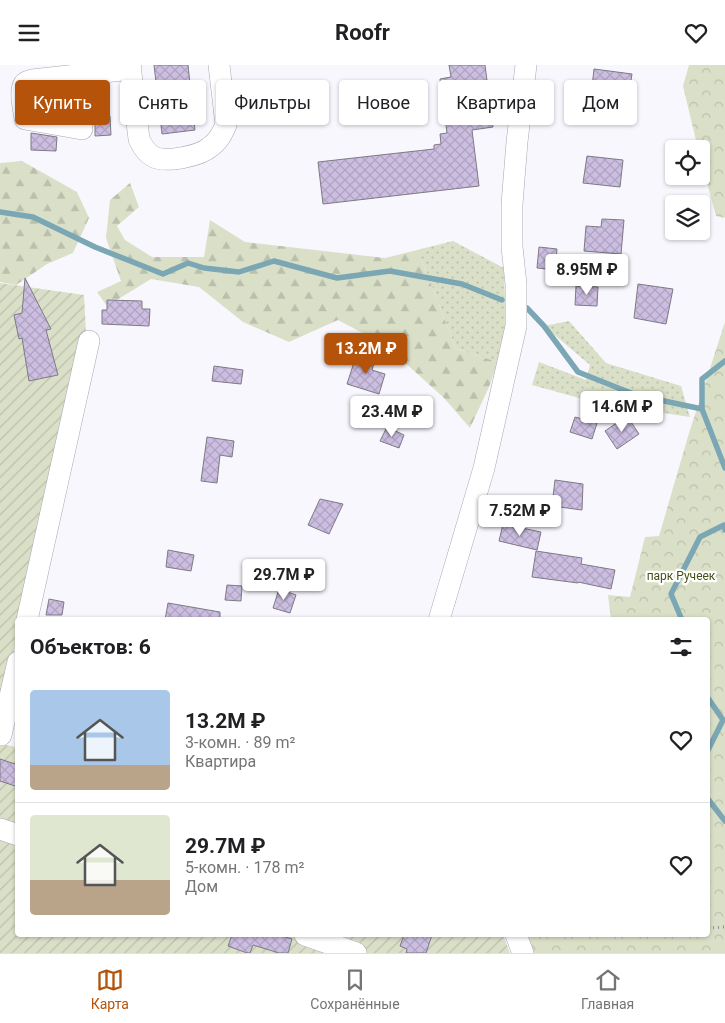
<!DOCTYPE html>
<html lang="ru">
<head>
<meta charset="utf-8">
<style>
	:root { --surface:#fff; --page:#f2f2f2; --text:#202124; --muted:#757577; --line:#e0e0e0; --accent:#b45309 }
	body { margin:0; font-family:Roboto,sans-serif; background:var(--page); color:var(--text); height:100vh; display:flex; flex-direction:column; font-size:19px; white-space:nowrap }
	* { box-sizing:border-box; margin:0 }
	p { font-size:16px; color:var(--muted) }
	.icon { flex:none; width:28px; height:28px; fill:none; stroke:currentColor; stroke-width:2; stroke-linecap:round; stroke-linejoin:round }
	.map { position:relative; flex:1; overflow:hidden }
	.panel { position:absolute; left:15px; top:552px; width:695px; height:320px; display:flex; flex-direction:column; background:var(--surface); border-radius:5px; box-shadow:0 1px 4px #0004 }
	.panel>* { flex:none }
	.guide { position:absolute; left:15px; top:15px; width:695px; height:45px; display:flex; gap:10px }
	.tools { position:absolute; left:665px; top:75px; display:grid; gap:10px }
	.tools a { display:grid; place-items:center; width:45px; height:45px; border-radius:5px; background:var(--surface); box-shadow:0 1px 4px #0004; font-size:25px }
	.price { position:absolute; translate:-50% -42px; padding:0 11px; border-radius:5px; background:#fff; color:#222; font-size:16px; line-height:32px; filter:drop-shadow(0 1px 2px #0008) }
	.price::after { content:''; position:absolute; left:50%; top:30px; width:15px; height:11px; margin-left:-8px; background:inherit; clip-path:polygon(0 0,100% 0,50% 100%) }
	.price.selected { background:var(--accent); color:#fff }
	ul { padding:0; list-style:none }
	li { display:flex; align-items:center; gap:15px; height:125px; padding:0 15px }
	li+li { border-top:1px solid var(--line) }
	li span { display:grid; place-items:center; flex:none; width:140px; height:100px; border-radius:5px; color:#555 }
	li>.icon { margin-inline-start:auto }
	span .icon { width:60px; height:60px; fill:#fffc; stroke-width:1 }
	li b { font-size:21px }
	h2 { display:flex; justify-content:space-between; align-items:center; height:60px; padding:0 15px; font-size:21px }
	.chip { padding:0 18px; border-radius:5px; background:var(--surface); box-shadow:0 1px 4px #0004; font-size:18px; line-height:45px }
	.chip.selected { background:var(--accent); color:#fff }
	header { display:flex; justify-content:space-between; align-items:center; height:65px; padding:0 15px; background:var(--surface); font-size:22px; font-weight:700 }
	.tab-bar { display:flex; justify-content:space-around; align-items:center; height:70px; border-top:1px solid var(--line); background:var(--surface); font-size:14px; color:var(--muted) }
	.tab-bar a { display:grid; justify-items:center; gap:2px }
	.tab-bar .selected { color:var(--accent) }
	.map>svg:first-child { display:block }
	.grass { fill:url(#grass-dots) }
	.forest { fill:url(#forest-firs) }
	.park { fill:url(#park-crowns) }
	.garden { fill:url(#garden-furrows) }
	.pitch { fill:#dae0c8 }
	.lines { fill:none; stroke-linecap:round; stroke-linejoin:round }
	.stream { stroke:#7ba7b4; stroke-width:5.5 }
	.building { fill:url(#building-cross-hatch); stroke:#7e7a84 }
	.minor-casing { stroke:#aaa7b2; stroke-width:22 }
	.path { stroke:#8f8e93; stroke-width:3; stroke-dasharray:1 4; stroke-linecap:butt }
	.minor { stroke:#fff; stroke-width:21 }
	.labels { text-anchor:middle; stroke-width:4.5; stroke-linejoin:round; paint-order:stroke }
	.park-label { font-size:12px; fill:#475016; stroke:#fff }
</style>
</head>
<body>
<header><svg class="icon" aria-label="menu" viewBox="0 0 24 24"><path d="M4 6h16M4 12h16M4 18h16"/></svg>Roofr<svg class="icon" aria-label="heart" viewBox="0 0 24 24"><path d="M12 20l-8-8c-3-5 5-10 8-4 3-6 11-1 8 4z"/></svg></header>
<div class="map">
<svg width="725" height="888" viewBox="0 0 725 888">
	<defs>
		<pattern id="grass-dots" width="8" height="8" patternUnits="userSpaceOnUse" patternTransform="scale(1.25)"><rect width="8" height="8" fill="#dae0c8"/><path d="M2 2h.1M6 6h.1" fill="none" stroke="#bbc0ac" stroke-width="1.8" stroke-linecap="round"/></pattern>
		<pattern id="forest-firs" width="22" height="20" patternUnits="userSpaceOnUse" patternTransform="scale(1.25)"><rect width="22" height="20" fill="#dae0c8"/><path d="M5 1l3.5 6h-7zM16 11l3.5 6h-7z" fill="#bbc0ac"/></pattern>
		<pattern id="park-crowns" width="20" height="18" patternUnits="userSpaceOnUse" patternTransform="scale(1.25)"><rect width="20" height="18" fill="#dae0c8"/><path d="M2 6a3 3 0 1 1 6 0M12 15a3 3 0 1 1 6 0" fill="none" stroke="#bbc0ac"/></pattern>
		<pattern id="garden-furrows" width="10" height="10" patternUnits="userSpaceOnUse" patternTransform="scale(1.25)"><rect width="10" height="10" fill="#dae0c8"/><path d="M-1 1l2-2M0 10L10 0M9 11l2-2" fill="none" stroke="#bbc0ac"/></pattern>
		<pattern id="building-cross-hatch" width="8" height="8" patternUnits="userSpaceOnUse" patternTransform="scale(1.25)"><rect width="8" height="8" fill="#ccbee1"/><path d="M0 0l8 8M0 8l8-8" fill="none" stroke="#afa3c1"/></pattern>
	</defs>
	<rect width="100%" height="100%" fill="#f9f7fe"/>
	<path class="grass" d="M 453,176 L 504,203 L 506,264 L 498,297 L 456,284 L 421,193 L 421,184 Z
		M 569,256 L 606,298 L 681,321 L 690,352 L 597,338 L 532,320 L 539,297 L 586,315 L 590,300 L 544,261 Z"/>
	<path class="forest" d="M 22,96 L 77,127 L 89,153 L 73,188 L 47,199 L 16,220 L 0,217 L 0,98 Z
		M 130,118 L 139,142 L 117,161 L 125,175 L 152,192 L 204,192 L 210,155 L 245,177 L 385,193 L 421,184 L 421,193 L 456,284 L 498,297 L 489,322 L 470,363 L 444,333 L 403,296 L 370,272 L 338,255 L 289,277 L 243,257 L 199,222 L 151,214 L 107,241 L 97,227 L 121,216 L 106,173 L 110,135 Z"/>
	<path class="park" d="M 689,0 L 725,0 L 725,153 L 716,151 L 701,96 L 701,84 L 698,84 L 683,21 Z
		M 725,257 L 725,888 L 531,888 L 524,870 L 708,870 L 708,555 L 611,555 L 608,530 L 630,532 L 645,472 L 659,471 L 689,368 Z"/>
	<path class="garden" d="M 0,218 L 84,230 L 86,267 L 18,555 L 17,572 L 0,650 Z
		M 0,679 L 17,682 L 18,870 L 503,870 L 510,888 L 0,888 Z"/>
	<path class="pitch" d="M 708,774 L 721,791 L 708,813 Z"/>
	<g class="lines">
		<path class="stream" d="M 0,147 L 33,152 L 95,182 L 163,209 L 188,198 L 204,203 L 239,207 L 274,196 L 337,213 L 390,206 L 462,219 L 502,235
			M 527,243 L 544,261 L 578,307 L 636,330 L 702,344
			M 725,296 L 702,314 L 702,344 L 725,403
			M 682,555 L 671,529 L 700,472 L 724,460 L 725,465
			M 708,633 L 723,655 L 708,685
			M 708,734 L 725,756"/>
	</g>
	<path class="building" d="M 154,0 L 188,0 L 195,65 L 162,69 Z
		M 449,0 L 485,0 L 493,62 L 472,65 L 479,121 L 323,139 L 318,97 L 434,84 L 434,80 L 441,79 L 440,69 L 447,68 L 440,14 L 451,12 Z
		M 594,4 L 632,9 L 630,22 L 634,23 L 632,41 L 608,37 L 606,54 L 581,52 L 584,30 L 591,31 Z
		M 110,51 L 111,70 L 95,71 L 95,52 Z
		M 31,68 L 57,72 L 56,86 L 31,85 Z
		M 587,91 L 623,95 L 620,122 L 583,118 Z
		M 602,154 L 624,155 L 621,189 L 584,186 L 586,161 L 601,162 Z
		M 539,182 L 557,184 L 555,205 L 537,203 Z
		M 25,213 L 51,264 L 46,265 L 58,310 L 29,316 L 22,273 L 19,274 L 14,250 L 22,248 Z
		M 638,219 L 673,224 L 666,259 L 634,253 Z
		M 576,221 L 598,222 L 597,241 L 575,240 Z
		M 107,235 L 142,236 L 142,244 L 150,244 L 149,261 L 102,259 L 102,245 L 107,245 Z
		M 357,288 L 375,294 L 372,305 L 385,309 L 379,329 L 347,319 Z
		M 214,301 L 243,305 L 241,319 L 212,316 Z
		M 627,351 L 639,369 L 617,384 L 605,366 Z
		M 575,352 L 597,358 L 592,374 L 570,367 Z
		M 387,362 L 404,370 L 399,383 L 380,376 Z
		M 207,372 L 234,376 L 232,392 L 220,390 L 217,418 L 201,416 Z
		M 555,415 L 583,419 L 582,445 L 552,441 Z
		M 320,434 L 343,439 L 329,469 L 308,460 Z
		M 503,459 L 541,467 L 537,485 L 499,476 Z
		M 168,485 L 194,490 L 191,506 L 166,502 Z
		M 536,486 L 582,493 L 581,499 L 615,505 L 611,524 L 578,517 L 578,518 L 532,512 Z
		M 227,520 L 242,521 L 241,536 L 225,535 Z
		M 279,524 L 296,530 L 290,548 L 273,543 Z
		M 49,534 L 64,537 L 62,550 L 46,550 Z
		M 168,538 L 220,547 L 220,555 L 165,555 Z
		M 0,694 L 18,700 L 18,714 L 15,721 L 0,716 Z
		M 232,870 L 278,870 L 292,874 L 288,888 L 279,888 L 253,880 L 250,888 L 247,888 L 228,881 Z
		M 404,870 L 432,870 L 426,888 L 406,888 L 407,884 L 400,881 Z"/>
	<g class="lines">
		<defs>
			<path id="minor" d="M 130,0 L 139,74 C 142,81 146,88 154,92 C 166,98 200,91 210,82 C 218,77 222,69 226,60 L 219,0
				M 82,64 L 25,54 C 24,46 19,26 24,19 C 26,16 29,16 32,15 L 131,4
				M 27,555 L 89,276
				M 439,555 L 484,403 L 516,261 L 516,219 L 512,182 L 512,139 L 517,77 L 526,0
				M 1,670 L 18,597
				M 0,764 L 18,770
				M 305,870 L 356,888
				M 516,870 L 523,888"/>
		</defs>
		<use href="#minor" class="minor-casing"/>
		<path class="path" d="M 708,863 L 725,862"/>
		<use href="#minor" class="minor"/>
	</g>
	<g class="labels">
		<g class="park-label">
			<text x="681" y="515">парк Ручеек</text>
		</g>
	</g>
</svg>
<div class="tools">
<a><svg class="icon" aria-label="locate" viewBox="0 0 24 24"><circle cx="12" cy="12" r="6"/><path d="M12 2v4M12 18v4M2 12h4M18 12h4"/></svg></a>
<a><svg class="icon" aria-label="layers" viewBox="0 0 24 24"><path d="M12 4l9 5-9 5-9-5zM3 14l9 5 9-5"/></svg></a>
</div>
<b class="price" style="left:587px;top:231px">8.95M ₽</b>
<b class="price selected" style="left:366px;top:310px">13.2M ₽</b>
<b class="price" style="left:622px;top:368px">14.6M ₽</b>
<b class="price" style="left:392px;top:373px">23.4M ₽</b>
<b class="price" style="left:520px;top:472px">7.52M ₽</b>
<b class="price" style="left:284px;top:536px">29.7M ₽</b>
<div class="guide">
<a class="chip selected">Купить</a>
<a class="chip">Снять</a>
<a class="chip">Фильтры</a>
<a class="chip">Новое</a>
<a class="chip">Квартира</a>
<a class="chip">Дом</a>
</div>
<section class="panel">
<h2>Объектов: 6<svg class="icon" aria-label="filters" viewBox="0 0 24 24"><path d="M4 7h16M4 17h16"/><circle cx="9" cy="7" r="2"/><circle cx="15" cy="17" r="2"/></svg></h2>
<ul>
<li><span style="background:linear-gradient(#a9c7e8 75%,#b9a48a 0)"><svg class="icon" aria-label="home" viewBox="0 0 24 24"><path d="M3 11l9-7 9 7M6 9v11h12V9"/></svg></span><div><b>13.2M ₽</b><p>3-комн. · 89 m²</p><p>Квартира</p></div><svg class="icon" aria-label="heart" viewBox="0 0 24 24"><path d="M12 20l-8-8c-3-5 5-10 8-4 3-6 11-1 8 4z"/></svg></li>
<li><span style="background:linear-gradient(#dfe7d0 65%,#b9a48a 0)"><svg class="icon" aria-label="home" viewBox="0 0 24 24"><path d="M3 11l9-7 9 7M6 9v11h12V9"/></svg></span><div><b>29.7M ₽</b><p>5-комн. · 178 m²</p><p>Дом</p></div><svg class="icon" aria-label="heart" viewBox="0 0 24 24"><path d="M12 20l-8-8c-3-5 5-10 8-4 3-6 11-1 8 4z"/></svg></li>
</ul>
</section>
</div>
<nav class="tab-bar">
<a class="selected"><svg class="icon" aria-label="map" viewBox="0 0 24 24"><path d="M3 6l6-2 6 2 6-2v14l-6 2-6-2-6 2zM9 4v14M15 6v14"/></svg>Карта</a>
<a><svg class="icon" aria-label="saved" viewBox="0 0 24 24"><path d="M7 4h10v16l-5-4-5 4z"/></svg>Сохранённые</a>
<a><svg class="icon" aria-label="home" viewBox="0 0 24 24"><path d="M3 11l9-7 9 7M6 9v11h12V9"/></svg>Главная</a>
</nav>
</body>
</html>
